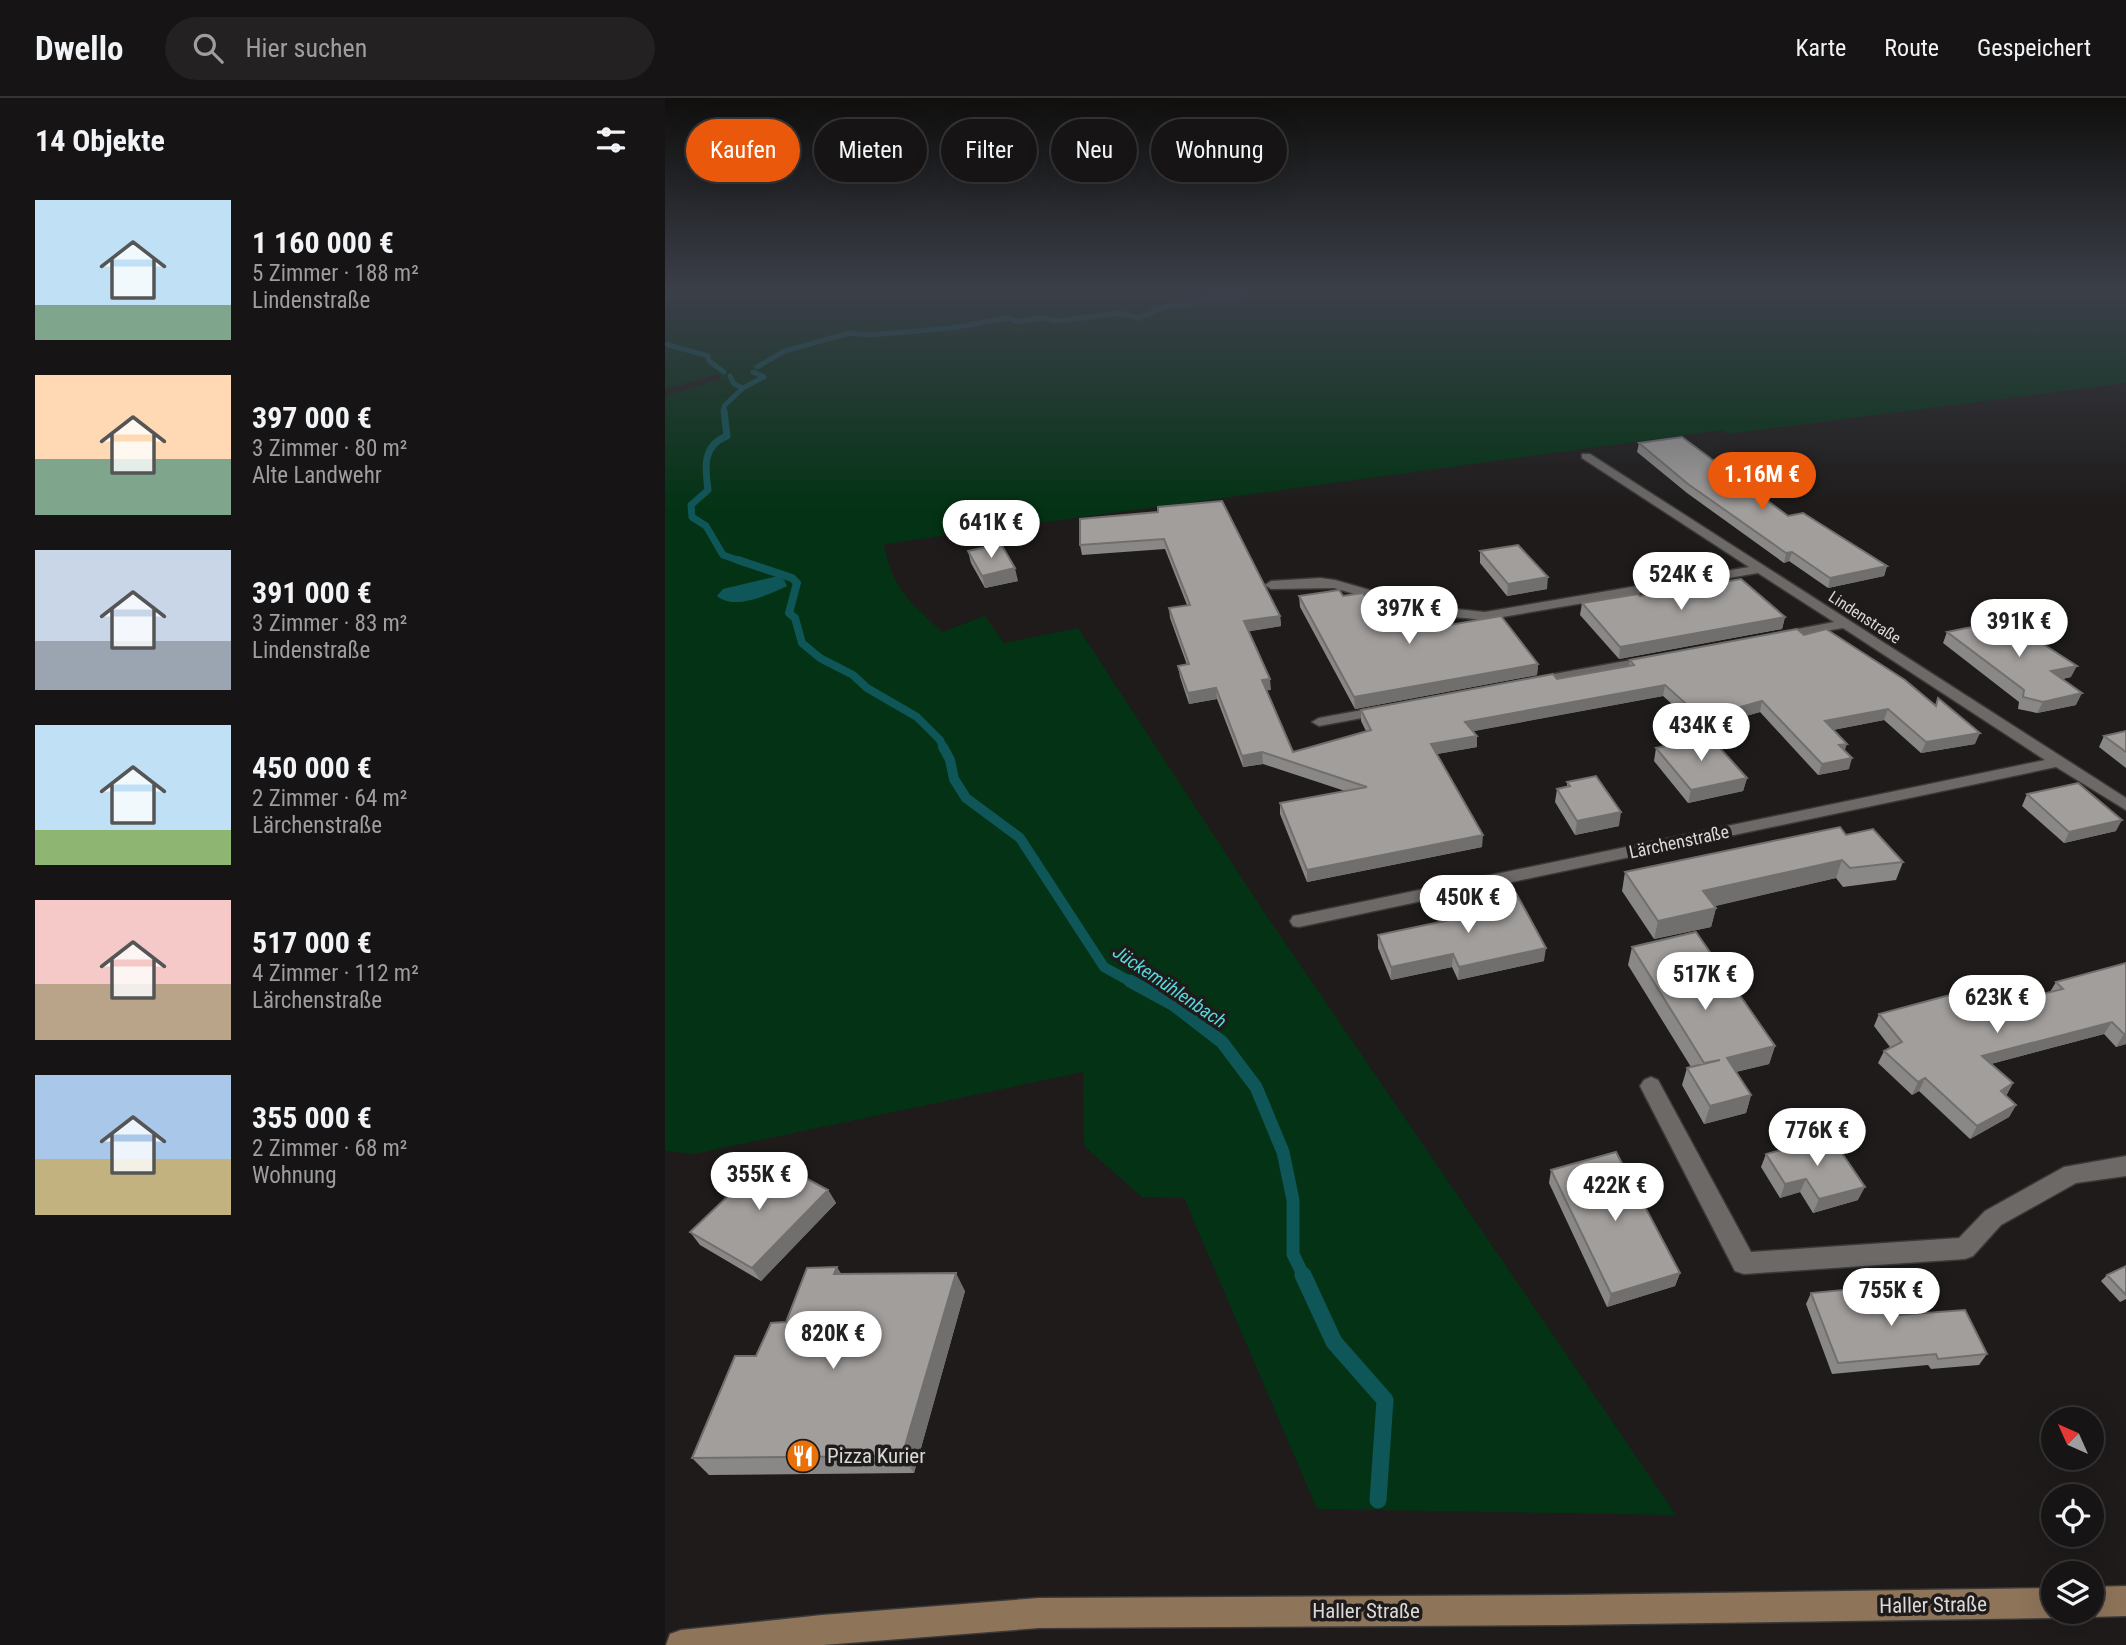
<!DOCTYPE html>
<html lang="de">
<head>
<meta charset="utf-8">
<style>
	:root { --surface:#161414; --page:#232122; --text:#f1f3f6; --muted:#9e9ea0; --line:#353334; --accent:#ea580c }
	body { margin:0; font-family:"Roboto Condensed",sans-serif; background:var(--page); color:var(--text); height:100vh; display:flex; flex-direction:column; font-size:26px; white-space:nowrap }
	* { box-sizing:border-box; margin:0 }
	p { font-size:23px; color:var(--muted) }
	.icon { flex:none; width:38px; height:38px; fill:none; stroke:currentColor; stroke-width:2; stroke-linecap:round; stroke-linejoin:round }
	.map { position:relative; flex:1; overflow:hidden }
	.sheet { display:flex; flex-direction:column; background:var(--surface); width:665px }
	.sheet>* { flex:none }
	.hud { position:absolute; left:21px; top:21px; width:665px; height:63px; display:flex; gap:14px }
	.needle { width:46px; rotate:315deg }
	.fabs { position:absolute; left:1376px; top:1309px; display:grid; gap:14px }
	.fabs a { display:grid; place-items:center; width:63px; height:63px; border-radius:50%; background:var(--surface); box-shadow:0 7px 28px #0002,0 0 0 2px var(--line); font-size:35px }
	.price { position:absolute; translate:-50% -60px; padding:0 16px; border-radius:24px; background:#fff; color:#222; font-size:23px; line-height:46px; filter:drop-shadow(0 2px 4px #0008) }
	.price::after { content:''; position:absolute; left:50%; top:42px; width:21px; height:16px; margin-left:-10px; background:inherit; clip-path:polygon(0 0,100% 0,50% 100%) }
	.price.active { background:var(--accent); color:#fff }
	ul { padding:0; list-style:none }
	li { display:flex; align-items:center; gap:21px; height:175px; padding:0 35px }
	li span { display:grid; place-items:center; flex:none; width:196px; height:140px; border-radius:0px; color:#555 }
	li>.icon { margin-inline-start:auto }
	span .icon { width:84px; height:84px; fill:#fffc; stroke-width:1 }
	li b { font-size:30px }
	h2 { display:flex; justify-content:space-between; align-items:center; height:84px; padding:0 35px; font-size:30px }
	.tag { padding:0 24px; border-radius:32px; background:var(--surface); box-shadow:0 7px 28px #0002,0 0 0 2px var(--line); font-size:24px; line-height:63px }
	.tag.active { background:var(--accent); color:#fff }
	header { display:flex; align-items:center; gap:42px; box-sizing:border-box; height:98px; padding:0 35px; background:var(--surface); border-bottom:2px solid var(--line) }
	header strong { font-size:33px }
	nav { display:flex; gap:38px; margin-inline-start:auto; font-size:24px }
	.search { width:490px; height:63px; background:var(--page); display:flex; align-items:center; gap:18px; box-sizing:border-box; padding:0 24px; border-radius:38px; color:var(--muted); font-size:26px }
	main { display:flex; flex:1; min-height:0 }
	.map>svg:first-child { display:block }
	.green { fill:#033314 }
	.water { fill:#0f5659 }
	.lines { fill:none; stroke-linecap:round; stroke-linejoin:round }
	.stream-far5 { stroke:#0f5659; stroke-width:5 }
	.stream-far4 { stroke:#0f5659; stroke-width:7 }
	.stream-far3 { stroke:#0f5659; stroke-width:8 }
	.stream-far2 { stroke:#0f5659; stroke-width:10 }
	.stream-far1 { stroke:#0f5659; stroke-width:13 }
	.stream { stroke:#0f5659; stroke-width:17 }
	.street-casing { stroke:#3a3838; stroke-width:3 }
	.secondary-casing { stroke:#3a3838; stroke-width:3 }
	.street { fill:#6c6967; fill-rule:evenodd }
	.secondary { fill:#8e7459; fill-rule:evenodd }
	.wall { fill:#8a8886 }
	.shaded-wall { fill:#716f6d }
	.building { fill:#a19e9c; stroke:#716f6d; stroke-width:2 }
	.labels { text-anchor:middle; stroke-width:7; stroke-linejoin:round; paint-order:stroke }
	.far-street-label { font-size:16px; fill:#dad8d8; stroke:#1e1b1a }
	.street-label { font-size:18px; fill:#dad8d8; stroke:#1e1b1a }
	.water-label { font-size:19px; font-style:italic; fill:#58d7dd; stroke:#1e1b1a }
	.near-poi-label { font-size:21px; fill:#dad8d8; stroke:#1e1b1a; text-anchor:start }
	.near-street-label { font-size:21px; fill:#dad8d8; stroke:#1e1b1a }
</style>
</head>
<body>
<header>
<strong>Dwello</strong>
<div class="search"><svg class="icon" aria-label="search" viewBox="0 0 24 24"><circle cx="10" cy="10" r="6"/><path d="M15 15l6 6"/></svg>Hier suchen</div>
<nav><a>Karte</a><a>Route</a><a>Gespeichert</a></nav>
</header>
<main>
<section class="sheet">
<h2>14 Objekte<svg class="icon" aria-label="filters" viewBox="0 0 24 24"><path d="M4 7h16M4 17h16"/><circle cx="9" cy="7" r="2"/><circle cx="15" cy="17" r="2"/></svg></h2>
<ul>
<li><span style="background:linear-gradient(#bfe0f5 75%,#7fa58c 0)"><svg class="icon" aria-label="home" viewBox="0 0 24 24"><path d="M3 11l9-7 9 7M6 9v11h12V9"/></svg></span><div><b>1 160 000 €</b><p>5 Zimmer · 188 m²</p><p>Lindenstraße</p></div></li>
<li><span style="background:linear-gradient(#ffd9b3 60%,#7fa58c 0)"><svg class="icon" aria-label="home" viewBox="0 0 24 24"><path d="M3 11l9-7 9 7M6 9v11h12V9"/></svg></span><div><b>397 000 €</b><p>3 Zimmer · 80 m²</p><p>Alte Landwehr</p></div></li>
<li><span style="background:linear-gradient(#c9d6e8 65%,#9aa5b1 0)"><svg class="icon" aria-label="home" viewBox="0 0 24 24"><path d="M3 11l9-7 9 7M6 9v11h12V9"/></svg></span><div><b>391 000 €</b><p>3 Zimmer · 83 m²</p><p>Lindenstraße</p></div></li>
<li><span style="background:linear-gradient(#bfe0f5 75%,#8fb573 0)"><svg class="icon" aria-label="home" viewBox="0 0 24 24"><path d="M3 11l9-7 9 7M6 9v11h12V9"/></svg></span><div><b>450 000 €</b><p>2 Zimmer · 64 m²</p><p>Lärchenstraße</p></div></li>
<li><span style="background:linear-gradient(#f6c9c9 60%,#b9a48a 0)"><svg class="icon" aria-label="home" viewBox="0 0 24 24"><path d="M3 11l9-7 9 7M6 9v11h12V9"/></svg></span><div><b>517 000 €</b><p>4 Zimmer · 112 m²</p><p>Lärchenstraße</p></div></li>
<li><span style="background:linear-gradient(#a9c7e8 60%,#c2b280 0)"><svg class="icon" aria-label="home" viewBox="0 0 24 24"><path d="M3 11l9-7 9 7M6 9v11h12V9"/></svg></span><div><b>355 000 €</b><p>2 Zimmer · 68 m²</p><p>Wohnung</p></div></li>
</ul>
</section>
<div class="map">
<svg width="1461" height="1547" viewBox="0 0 1461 1547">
	<rect width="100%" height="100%" fill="#1e1b1a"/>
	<path class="green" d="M 0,195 L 1461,195 L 1461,285 L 1063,336 L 1057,332 L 219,446 C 227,491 245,504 277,534 L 320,518 L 339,545 L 413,530 L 599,814 L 1011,1417 L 652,1411 L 519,1100 L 477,1099 L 419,1048 L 418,974 L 29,1056 L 0,1053 L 0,298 L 56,281 L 54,276 L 0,291 Z"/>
	<path class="water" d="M 113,478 L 119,482 L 122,488 C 105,496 69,513 52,498 L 58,491 Z"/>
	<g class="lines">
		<path class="stream-far5" d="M 0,246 L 43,258 L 44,263 L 59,274
			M 92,269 L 120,253 L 185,235 L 205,237 L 287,230 L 343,220 L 352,224 L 376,220 L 392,223 L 455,215 L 473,220 L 505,207 L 520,208 L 533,200 L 581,195
			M 65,278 L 69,286 L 78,290
			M 60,315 L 59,308 L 78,290 L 99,279 L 88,274"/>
		<path class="stream-far4" d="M 59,313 L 62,338 C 37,348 40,369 43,392 L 26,407 L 27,419 L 41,428 L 58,457 L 78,464"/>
		<path class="stream-far3" d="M 73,462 L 127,480 L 132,485 L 124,515 L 130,520 L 137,545 L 155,560 L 188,577 L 202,590 L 252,619 L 275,642 L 279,651"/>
		<path class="stream-far2" d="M 278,649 L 285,662 L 289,681 L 301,700 L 355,740 L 439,869 L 468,885"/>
		<path class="stream-far1" d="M 465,883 L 509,907 L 557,944 L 591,989 L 618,1054 L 628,1102 L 628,1156 L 639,1179"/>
		<path class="stream" d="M 638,1177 L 669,1244 L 720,1302 L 713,1402"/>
		<defs>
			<path id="street" d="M 917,356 L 925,356 L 1461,700 L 1461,712 L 1391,669 L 634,829 L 628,828 L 625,823 L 628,818 L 634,817 L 1380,662 L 1178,530 L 1107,542 L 1107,536 L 1169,524 L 1093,475 L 820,522 L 759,516 L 669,490 L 606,491 L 600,487 L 606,483 L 655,480 L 670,482 L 760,508 L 820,514 L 1084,469 L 917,360 Z
				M 988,558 L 993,559 L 993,565 L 867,588 L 860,584 L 867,580 Z
				M 719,608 L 726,612 L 724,615 L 654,628 L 647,624 L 654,620 Z
				M 986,979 L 993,982 L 1086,1154 L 1294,1140 L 1320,1113 L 1399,1069 L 1461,1058 L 1461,1078 L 1411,1085 L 1336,1127 L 1308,1158 L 1300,1161 L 1079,1176 L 1070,1173 L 975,988 L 979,982 Z"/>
			<path id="secondary" d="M 1461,1488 L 1461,1518 L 1426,1519 L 1415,1515 L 1426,1514 L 1426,1489 Z
				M 1388,1490 L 1388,1514 L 1399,1514 L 1388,1520 L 899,1527 L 374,1530 L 158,1547 L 1,1547 L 5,1536 L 16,1532 L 157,1517 L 374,1500 L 899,1497 Z"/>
		</defs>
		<use href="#street" class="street-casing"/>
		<use href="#secondary" class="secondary-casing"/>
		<use href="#street" class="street"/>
		<use href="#secondary" class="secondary"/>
	</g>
	<path class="wall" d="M 974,345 L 1123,418 L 1222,468 L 1219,478 L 1163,490 L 1124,463 L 1119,465 L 1022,395 L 972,354 Z
		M 493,414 L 615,518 L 616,528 L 584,533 L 606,592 L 601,592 L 628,654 L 701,633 L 696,623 L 696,612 L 892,581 L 964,568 L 965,562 L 1139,537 L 1270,608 L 1273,600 L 1310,646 L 1256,655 L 1219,622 L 1168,632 L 1180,652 L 1184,671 L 1153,677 L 1095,614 L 1035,631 L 998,598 L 808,633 L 812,649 L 772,656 L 817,749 L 642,784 L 615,716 L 615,705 L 680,693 L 598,666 L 578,669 L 552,601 L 524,606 L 515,579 L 513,568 L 522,567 L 505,520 L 504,510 L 522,507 L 500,451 L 417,457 L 415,447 Z
		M 303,453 L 353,483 L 320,490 L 306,465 Z
		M 815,453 L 882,491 L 842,498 L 815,465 Z
		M 634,498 L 678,498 L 721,531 L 779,528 L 873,566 L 872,577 L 690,611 L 635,509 Z
		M 975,498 L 1120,519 L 1117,531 L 954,561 L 915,517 L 917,505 Z
		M 1282,534 L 1406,579 L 1397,581 L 1411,607 L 1372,615 L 1353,611 L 1354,604 L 1278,545 Z
		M 1461,633 L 1461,670 L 1434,649 L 1439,638 Z
		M 991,650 L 1082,680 L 1078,693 L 1023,705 L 989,663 Z
		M 902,684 L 954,728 L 910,737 L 890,704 L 892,691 L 902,689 Z
		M 1362,696 L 1451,733 L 1399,745 L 1357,708 Z
		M 1181,737 L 1238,764 L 1231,782 L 1178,789 L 1171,780 L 1049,808 L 1051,810 L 1046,829 L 989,841 L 957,793 L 960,774 Z
		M 783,809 L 879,863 L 793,882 L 787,869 L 726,882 L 713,850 L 713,837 L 783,823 Z
		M 967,849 L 1110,948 L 1104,966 L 1071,974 L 1086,997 L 1081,1015 L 1039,1026 L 1017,987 L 1022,970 L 1026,969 L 963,867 Z
		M 1461,865 L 1461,946 L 1451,949 L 1439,936 L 1326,966 L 1348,985 L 1341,998 L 1351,1007 L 1344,1019 L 1305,1041 L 1254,993 L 1247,997 L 1213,965 L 1219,953 L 1225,949 L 1209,928 L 1214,916 L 1320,910 L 1385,894 L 1391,884 Z
		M 1101,1056 L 1193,1102 L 1148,1115 L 1135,1094 L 1115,1100 L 1096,1069 Z
		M 886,1072 L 1015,1175 L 1010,1188 L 942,1209 L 884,1085 Z
		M 163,1092 L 171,1105 L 96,1183 L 35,1147 L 25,1134 Z
		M 1461,1168 L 1461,1201 L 1455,1204 L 1436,1183 L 1442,1177 Z
		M 176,1176 L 300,1193 L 249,1375 L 44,1377 L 27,1360 L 91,1258 L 121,1224 Z
		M 1146,1195 L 1234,1217 L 1322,1256 L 1314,1267 L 1266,1271 L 1263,1267 L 1167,1276 L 1141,1206 Z"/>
	<path class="shaded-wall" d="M 1127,454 L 1124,463 L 1119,465 L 1121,455 Z
		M 1222,468 L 1219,478 L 1163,490 L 1165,480 Z
		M 350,470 L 353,483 L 320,490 L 317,478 Z
		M 883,479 L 882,491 L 842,498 L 843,486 Z
		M 615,518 L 616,528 L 581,534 L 579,523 Z
		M 1120,519 L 1117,531 L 954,561 L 955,549 Z
		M 873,566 L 872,577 L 690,611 L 689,599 Z
		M 1412,568 L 1406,579 L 1381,585 L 1386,573 Z
		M 605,581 L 606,592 L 598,593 L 597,582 Z
		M 1000,587 L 998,598 L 799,635 L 800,624 Z
		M 551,590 L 552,601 L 524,606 L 523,595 Z
		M 1417,595 L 1411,607 L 1372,615 L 1378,604 Z
		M 1097,603 L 1095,614 L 1035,631 L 1037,620 Z
		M 1223,611 L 1219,622 L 1157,634 L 1160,623 Z
		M 1315,635 L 1310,646 L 1256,655 L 1261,644 Z
		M 812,638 L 812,649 L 766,657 L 766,646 Z
		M 1182,646 L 1178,657 L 1174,647 Z
		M 597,654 L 598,666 L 578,669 L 577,658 Z
		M 1187,660 L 1184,671 L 1153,677 L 1157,666 Z
		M 1082,680 L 1078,693 L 1023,705 L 1026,692 Z
		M 956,714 L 954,728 L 910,737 L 912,723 Z
		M 1457,722 L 1451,733 L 1399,745 L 1404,734 Z
		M 818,737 L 817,749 L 642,784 L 642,772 Z
		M 1177,762 L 1171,780 L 1034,812 L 1038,793 Z
		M 1051,810 L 1046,829 L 989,841 L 993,823 Z
		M 881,850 L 879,863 L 793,882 L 794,869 Z
		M 788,856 L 787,869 L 726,882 L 726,869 Z
		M 1447,924 L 1439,936 L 1310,970 L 1317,958 Z
		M 1459,936 L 1461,936 L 1461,946 L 1451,949 Z
		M 1110,948 L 1104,966 L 1057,977 L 1062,960 Z
		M 1260,980 L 1254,993 L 1247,997 L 1253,984 Z
		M 1348,985 L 1341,998 L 1336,993 Z
		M 1086,997 L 1081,1015 L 1039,1026 L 1045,1008 Z
		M 1351,1007 L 1344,1019 L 1305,1041 L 1312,1028 Z
		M 1141,1081 L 1135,1094 L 1115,1100 L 1120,1086 Z
		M 1200,1089 L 1193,1102 L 1148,1115 L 1154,1101 Z
		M 163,1092 L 171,1105 L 96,1183 L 87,1170 Z
		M 172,1169 L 184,1188 L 169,1176 Z
		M 291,1175 L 300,1193 L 249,1375 L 237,1358 Z
		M 1015,1175 L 1010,1188 L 942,1209 L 946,1196 Z"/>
	<path class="building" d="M 1017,339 L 1123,418 L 1138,415 L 1222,468 L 1165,480 L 1127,454 L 1121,455 L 1023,386 L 974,345 Z
		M 557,403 L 615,518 L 579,523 L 605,581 L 597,582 L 628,654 L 706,632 L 696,612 L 888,576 L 892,581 L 969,567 L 965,562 L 1132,531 L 1139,537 L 1161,531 L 1240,582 L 1271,608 L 1273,600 L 1315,635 L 1261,644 L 1223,611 L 1160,623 L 1182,646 L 1174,647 L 1187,660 L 1157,666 L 1097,603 L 1037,620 L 1000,587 L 800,624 L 812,638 L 766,646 L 818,737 L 642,772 L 615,705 L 702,689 L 597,654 L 577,658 L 551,590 L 523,595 L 513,568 L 524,566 L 504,510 L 525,507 L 499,441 L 415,447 L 415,421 L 493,414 L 493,409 Z
		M 336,446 L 350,470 L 317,478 L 303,453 Z
		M 853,447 L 883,479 L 843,486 L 815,453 Z
		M 1076,481 L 1120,519 L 955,549 L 917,505 L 973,496 L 975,498 Z
		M 674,492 L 678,498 L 698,495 L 721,531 L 775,522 L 779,528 L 836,518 L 873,566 L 689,599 L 634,498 Z
		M 1341,522 L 1412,568 L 1386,573 L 1417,595 L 1378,604 L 1358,599 L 1359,592 L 1282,534 Z
		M 1461,633 L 1461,654 L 1439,638 Z
		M 1045,639 L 1082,680 L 1026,692 L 991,650 Z
		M 931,678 L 956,714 L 912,723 L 892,691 L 905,688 L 902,684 Z
		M 1413,685 L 1457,722 L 1404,734 L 1362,696 Z
		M 1175,729 L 1181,737 L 1208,731 L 1238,764 L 1185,770 L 1177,762 L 1038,793 L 1051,810 L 993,823 L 960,774 Z
		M 851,795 L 881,850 L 794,869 L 788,856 L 726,869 L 713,837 L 789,821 L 783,809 Z
		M 1031,834 L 1110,948 L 1062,960 L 1086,997 L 1045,1008 L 1022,970 L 1055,962 L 1039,965 L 967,849 Z
		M 1461,865 L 1461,936 L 1459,936 L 1447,924 L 1317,958 L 1348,985 L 1336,993 L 1351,1007 L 1312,1028 L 1260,980 L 1253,984 L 1219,953 L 1237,944 L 1214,916 L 1304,892 L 1320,910 L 1398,891 L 1391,884 Z
		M 1166,1039 L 1200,1089 L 1154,1101 L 1141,1081 L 1120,1086 L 1101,1056 Z
		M 951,1054 L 1015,1175 L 946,1196 L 886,1072 Z
		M 103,1060 L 163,1092 L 87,1170 L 25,1134 Z
		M 1461,1168 L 1461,1197 L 1442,1177 Z
		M 172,1169 L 169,1176 L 291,1175 L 237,1358 L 27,1360 L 70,1258 L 91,1258 L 106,1225 L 121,1224 L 142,1170 Z
		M 1221,1188 L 1234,1217 L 1300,1212 L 1322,1256 L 1273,1261 L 1271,1256 L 1173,1265 L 1146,1195 Z"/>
	<linearGradient id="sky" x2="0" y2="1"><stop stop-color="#100f0e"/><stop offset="0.47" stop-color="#3b3f49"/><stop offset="1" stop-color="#3b3f49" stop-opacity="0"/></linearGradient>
	<rect width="1461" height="412" fill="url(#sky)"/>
	<defs>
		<symbol id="restaurant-disc" viewBox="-11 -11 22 22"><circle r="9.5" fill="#e8710a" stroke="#1e1b1a"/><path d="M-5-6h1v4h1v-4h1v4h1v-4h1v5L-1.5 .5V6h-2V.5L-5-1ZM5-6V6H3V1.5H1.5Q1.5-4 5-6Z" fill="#fff"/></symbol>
	</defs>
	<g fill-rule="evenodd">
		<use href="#restaurant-disc" x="119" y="1339" width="38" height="38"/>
	</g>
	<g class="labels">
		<g class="far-street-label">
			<text transform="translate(1200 519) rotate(33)" y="6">Lindenstraße</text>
		</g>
		<g class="street-label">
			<text transform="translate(1014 744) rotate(-12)" y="6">Lärchenstraße</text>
		</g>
		<g class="water-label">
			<text transform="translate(505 888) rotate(34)" y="7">Jückemühlenbach</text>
		</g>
		<g class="near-poi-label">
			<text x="162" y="1365">Pizza Kurier</text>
		</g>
		<g class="near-street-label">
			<text transform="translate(1268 1507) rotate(-1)" y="7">Haller Straße</text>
			<text x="701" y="1520">Haller Straße</text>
		</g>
	</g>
</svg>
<div class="fabs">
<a><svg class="needle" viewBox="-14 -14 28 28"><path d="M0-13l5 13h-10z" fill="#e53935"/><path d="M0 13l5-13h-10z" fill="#9e9ea0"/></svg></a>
<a><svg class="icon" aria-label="locate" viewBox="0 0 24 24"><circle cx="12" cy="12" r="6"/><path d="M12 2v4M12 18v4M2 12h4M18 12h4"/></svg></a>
<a><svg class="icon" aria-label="layers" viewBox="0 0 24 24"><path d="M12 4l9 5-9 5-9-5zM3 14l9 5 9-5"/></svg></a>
</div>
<b class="price active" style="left:1097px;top:414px">1.16M €</b>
<b class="price" style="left:326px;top:462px">641K €</b>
<b class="price" style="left:1016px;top:514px">524K €</b>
<b class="price" style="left:744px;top:548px">397K €</b>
<b class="price" style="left:1354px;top:561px">391K €</b>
<b class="price" style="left:1036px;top:665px">434K €</b>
<b class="price" style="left:803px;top:837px">450K €</b>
<b class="price" style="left:1040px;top:914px">517K €</b>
<b class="price" style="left:1332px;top:937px">623K €</b>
<b class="price" style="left:1152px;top:1070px">776K €</b>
<b class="price" style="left:94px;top:1114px">355K €</b>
<b class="price" style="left:950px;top:1125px">422K €</b>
<b class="price" style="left:1226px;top:1230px">755K €</b>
<b class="price" style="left:168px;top:1273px">820K €</b>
<div class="hud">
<a class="tag active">Kaufen</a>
<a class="tag">Mieten</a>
<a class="tag">Filter</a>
<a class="tag">Neu</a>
<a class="tag">Wohnung</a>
</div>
</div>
</main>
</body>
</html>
